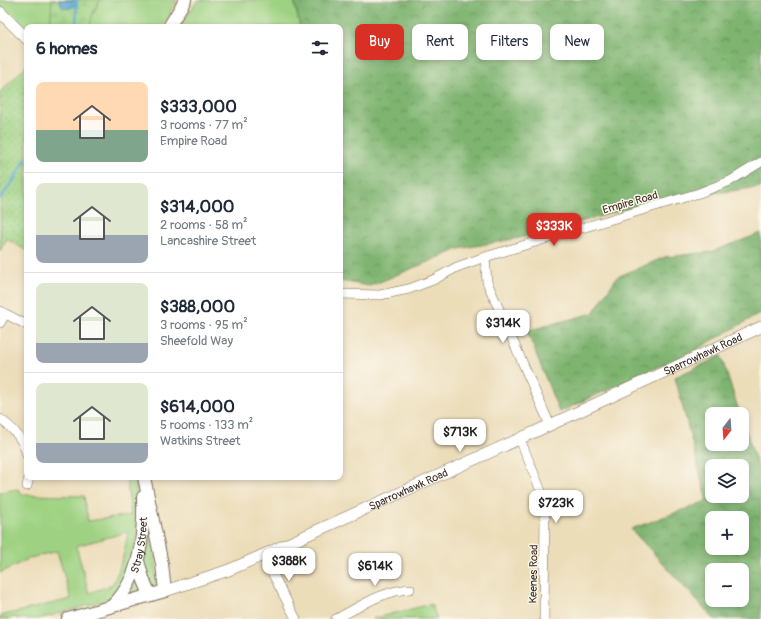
<!DOCTYPE html>
<html lang="en">
<head>
<meta charset="utf-8">
<style>
	:root { --surface:#fff; --page:#f6f6f7; --text:#1f2937; --muted:#747a83; --line:#e0e1e3; --accent:#d93025 }
	body { margin:0; font-family:Pangolin,sans-serif; background:var(--page); color:var(--text); height:100vh; display:flex; flex-direction:column; font-size:15px; white-space:nowrap }
	* { box-sizing:border-box; margin:0 }
	p { font-size:13px; color:var(--muted) }
	.icon { flex:none; width:22px; height:22px; fill:none; stroke:currentColor; stroke-width:2; stroke-linecap:round; stroke-linejoin:round }
	.map { position:relative; flex:1; overflow:hidden }
	.side { position:absolute; left:24px; top:24px; width:319px; height:456px; display:flex; flex-direction:column; background:var(--surface); border-radius:8px; box-shadow:0 2px 6px #0003 }
	.side>* { flex:none }
	.hud { position:absolute; left:355px; top:24px; width:346px; height:36px; display:flex; gap:8px }
	.needle { width:26px; rotate:197deg }
	.tools { position:absolute; left:705px; top:407px; display:grid; gap:8px }
	.tools a { display:grid; place-items:center; width:44px; height:44px; border-radius:8px; background:var(--surface); box-shadow:0 2px 6px #0003; font-size:20px }
	.price { position:absolute; translate:-50% -34px; padding:0 9px; border-radius:8px; background:#fff; color:#222; font-size:13px; line-height:26px; filter:drop-shadow(0 1px 2px #0008) }
	.price::after { content:''; position:absolute; left:50%; top:24px; width:12px; height:9px; margin-left:-6px; background:inherit; clip-path:polygon(0 0,100% 0,50% 100%) }
	.price.active { background:var(--accent); color:#fff }
	ul { padding:0; list-style:none }
	li { display:flex; align-items:center; gap:12px; height:100px; padding:0 12px }
	li+li { border-top:1px solid var(--line) }
	li span { display:grid; place-items:center; flex:none; width:112px; height:80px; border-radius:8px; color:#555 }
	li>.icon { margin-inline-start:auto }
	span .icon { width:48px; height:48px; fill:#fffc; stroke-width:1 }
	li b { font-size:17px }
	h2 { display:flex; justify-content:space-between; align-items:center; height:48px; padding:0 12px; font-size:17px }
	.tag { padding:0 14px; border-radius:8px; background:var(--surface); box-shadow:0 2px 6px #0003; font-size:14px; line-height:36px }
	.tag.active { background:var(--accent); color:#fff }
	.map>svg:first-child { display:block }
	.grass { fill:#9ed282; stroke:#6c7e50; fill-rule:evenodd }
	.forest { fill:url(#forest-crowns); stroke:#5c6f47; fill-rule:evenodd }
	.wetland { fill:url(#wetland-marsh); stroke:#6c7e50 }
	.park { fill:url(#park-dots); stroke:#6c7e50 }
	.water { fill:url(#water-ripples); stroke:#496878 }
	.lines { fill:none; stroke-linecap:round; stroke-linejoin:round }
	.stream { stroke:#57a5d1; stroke-width:2.5 }
	.minor-casing { stroke:#796954; stroke-width:10 }
	.tertiary-casing { stroke:#796954; stroke-width:12 }
	.secondary-casing { stroke:#796954; stroke-width:14 }
	.minor { stroke:#fff; stroke-width:9 }
	.tertiary { stroke:#fff; stroke-width:11 }
	.secondary { stroke:#fff; stroke-width:12 }
	.labels { text-anchor:middle; stroke-width:3; stroke-linejoin:round; paint-order:stroke }
	.street-label { font-size:11px; fill:#3b2a1e; stroke:#fbf7ec }
</style>
</head>
<body>
<div class="map">
<svg width="761" height="619" viewBox="0 0 761 619">
	<defs>
		<pattern id="forest-crowns" width="20" height="18" patternUnits="userSpaceOnUse"><rect width="20" height="18" fill="#7eb470"/><path d="M2 6a3 3 0 1 1 6 0M12 15a3 3 0 1 1 6 0" fill="none" stroke="#68935b"/></pattern>
		<pattern id="wetland-marsh" width="20" height="14" patternUnits="userSpaceOnUse"><rect width="20" height="14" fill="#9ed282"/><path d="M1 5h8M5 5V1M11 12h8M15 12V8" fill="none" stroke="#89b470"/></pattern>
		<pattern id="park-dots" width="8" height="8" patternUnits="userSpaceOnUse"><rect width="8" height="8" fill="#9ed282"/><path d="M2 2h.1M6 6h.1" fill="none" stroke="#89b470" stroke-width="1.8" stroke-linecap="round"/></pattern>
		<pattern id="water-ripples" width="26" height="14" patternUnits="userSpaceOnUse"><rect width="26" height="14" fill="#57a5d1"/><path d="M2 4q2-2 4 0t4 0M15 11q2-2 4 0t4 0" fill="none" stroke="#4987a9"/></pattern>
	</defs>
	<rect width="100%" height="100%" fill="#fbf7ec"/>
	<filter id="ink" filterUnits="userSpaceOnUse"><feTurbulence type="fractalNoise" baseFrequency=".025" numOctaves="2"/><feDisplacementMap in="SourceGraphic" scale="8" xChannelSelector="R" yChannelSelector="G"/><feConvolveMatrix kernelMatrix="1 2 1 2 8 2 1 2 1" color-interpolation-filters="sRGB"/></filter>
	<filter id="wash" filterUnits="userSpaceOnUse"><feTurbulence type="fractalNoise" baseFrequency=".012" numOctaves="4" result="noise"/><feDisplacementMap in="SourceGraphic" scale="16" xChannelSelector="R" yChannelSelector="G"/><feGaussianBlur stdDeviation="0.9" result="paint"/><feColorMatrix in="noise" values="0 0 0 0 0 0 0 0 0 0 0 0 0 0 0 0 0 1.4 0 .05"/><feComposite in="paint" operator="in"/></filter>
	<g filter="url(#wash)">
		<rect width="100%" height="100%" fill="#ecddb9"/>
		<path class="grass" d="M 0,0 L 177,0 L 163,27 L 27,27 L 27,33 L 0,6 Z
			M 198,0 L 294,0 L 300,27 L 185,27 L 181,25 Z
			M 126,477 L 135,477 L 139,511 L 138,529 L 130,570 L 114,596 L 104,601 L 39,619 L 17,619 L 16,617 L 8,619 L 0,619 L 0,616 L 71,599 L 57,551 L 30,558 L 0,573 L 0,492 L 18,489 L 21,493 L 26,495 L 84,496 L 88,521 L 131,515 ZM 128,532 C 125,551 121,568 112,585 L 89,593 L 76,546 Z
			M 148,524 L 156,563 L 156,584 L 153,587 L 143,568 Z
			M 137,578 L 142,590 L 132,592 L 132,590 Z
			M 431,604 L 437,619 L 372,619 Z"/>
		<path class="forest" d="M 294,0 L 761,0 L 761,187 L 654,201 L 535,235 L 459,249 L 370,286 L 340,281 L 340,27 L 300,27 Z
			M 761,233 L 761,313 L 697,349 L 559,412 L 527,331 L 593,313 L 617,277 L 665,257 L 711,252 Z
			M 721,356 L 740,414 L 712,414 L 712,444 L 742,444 L 742,419 L 759,470 L 761,470 L 761,619 L 714,619 L 631,529 L 707,501 L 675,377 ZM 712,466 L 742,466 L 742,496 L 712,496 ZM 712,518 L 742,518 L 742,548 L 712,548 ZM 712,570 L 742,570 L 742,600 L 712,600 Z"/>
		<path class="wetland" d="M 52,0 L 100,0 L 92,16 L 90,27 L 50,27 Z"/>
		<path class="park" d="M 27,65 L 27,251 L 7,239 L 0,251 L 0,92 Z"/>
		<path class="water" d="M 59,0 L 78,0 L 75,6 L 68,9 L 62,7 Z"/>
		<g class="lines">
			<path class="stream" d="M 76,27 L 77,0
				M 0,199 L 13,181 L 27,157"/>
		</g>
	</g>
	<g filter="url(#ink)">
		<g class="lines">
			<defs>
				<path id="minor" d="M 485,257 L 487,282 L 550,425
					M 340,294 L 380,295 L 409,289 L 433,280 L 457,267 L 485,257 L 699,193 L 730,181 L 761,162
					M 0,311 L 27,325
					M 0,323 L 5,314
					M 0,419 C 14,429 23,439 27,455
					M 520,439 L 541,491 L 545,509 L 544,619
					M 27,486 L 29,477
					M 263,555 L 296,619
					M 336,619 C 361,606 382,591 410,589"/>
				<g id="tertiary">
					<path d="M 0,12 L 27,39"/>
					<path id="s1" d="M 165,591 L 229,570 L 263,555 L 550,425 L 761,327"/>
				</g>
				<g id="secondary">
					<path d="M 169,27 L 185,0"/>
					<path d="M 138,561 L 143,578 L 150,595"/>
					<path id="s2" d="M 113,605 C 141,577 144,536 143,497"/>
					<path d="M 68,619 L 165,591 L 162,564 L 144,477"/>
				</g>
			</defs>
			<use href="#minor" class="minor-casing"/>
			<use href="#tertiary" class="tertiary-casing"/>
			<use href="#secondary" class="secondary-casing"/>
			<use href="#minor" class="minor"/>
			<use href="#tertiary" class="tertiary"/>
			<use href="#secondary" class="secondary"/>
		</g>
	</g>
	<g class="labels">
		<g class="street-label">
			<text transform="translate(630 202) rotate(-16)" y="4">Empire Road</text>
			<text dy="4" stroke="none"><textPath href="#s1" startOffset="588">Sparrowhawk Road</textPath></text>
			<text dy="4" stroke="none"><textPath href="#s1" startOffset="264">Sparrowhawk Road</textPath></text>
			<text dy="4" stroke="none"><textPath href="#s2" startOffset="67">Stray Street</textPath></text>
			<text transform="translate(533 574) rotate(-89)" y="4">Keenes Road</text>
		</g>
	</g>
</svg>
<div class="tools">
<a><svg class="needle" viewBox="-14 -14 28 28"><path d="M0-13l5 13h-10z" fill="#e53935"/><path d="M0 13l5-13h-10z" fill="#747a83"/></svg></a>
<a><svg class="icon" aria-label="layers" viewBox="0 0 24 24"><path d="M12 4l9 5-9 5-9-5zM3 14l9 5 9-5"/></svg></a>
<a>+</a>
<a>−</a>
</div>
<b class="price active" style="left:554px;top:247px">$333K</b>
<b class="price" style="left:503px;top:344px">$314K</b>
<b class="price" style="left:460px;top:453px">$713K</b>
<b class="price" style="left:556px;top:524px">$723K</b>
<b class="price" style="left:289px;top:582px">$388K</b>
<b class="price" style="left:375px;top:587px">$614K</b>
<div class="hud">
<a class="tag active">Buy</a>
<a class="tag">Rent</a>
<a class="tag">Filters</a>
<a class="tag">New</a>
</div>
<section class="side">
<h2>6 homes<svg class="icon" aria-label="filters" viewBox="0 0 24 24"><path d="M4 7h16M4 17h16"/><circle cx="9" cy="7" r="2"/><circle cx="15" cy="17" r="2"/></svg></h2>
<ul>
<li><span style="background:linear-gradient(#ffd9b3 60%,#7fa58c 0)"><svg class="icon" aria-label="home" viewBox="0 0 24 24"><path d="M3 11l9-7 9 7M6 9v11h12V9"/></svg></span><div><b>$333,000</b><p>3 rooms · 77 m²</p><p>Empire Road</p></div></li>
<li><span style="background:linear-gradient(#dfe7d0 65%,#9aa5b1 0)"><svg class="icon" aria-label="home" viewBox="0 0 24 24"><path d="M3 11l9-7 9 7M6 9v11h12V9"/></svg></span><div><b>$314,000</b><p>2 rooms · 58 m²</p><p>Lancashire Street</p></div></li>
<li><span style="background:linear-gradient(#dfe7d0 75%,#9aa5b1 0)"><svg class="icon" aria-label="home" viewBox="0 0 24 24"><path d="M3 11l9-7 9 7M6 9v11h12V9"/></svg></span><div><b>$388,000</b><p>3 rooms · 95 m²</p><p>Sheefold Way</p></div></li>
<li><span style="background:linear-gradient(#dfe7d0 75%,#9aa5b1 0)"><svg class="icon" aria-label="home" viewBox="0 0 24 24"><path d="M3 11l9-7 9 7M6 9v11h12V9"/></svg></span><div><b>$614,000</b><p>5 rooms · 133 m²</p><p>Watkins Street</p></div></li>
</ul>
</section>
</div>
</body>
</html>
